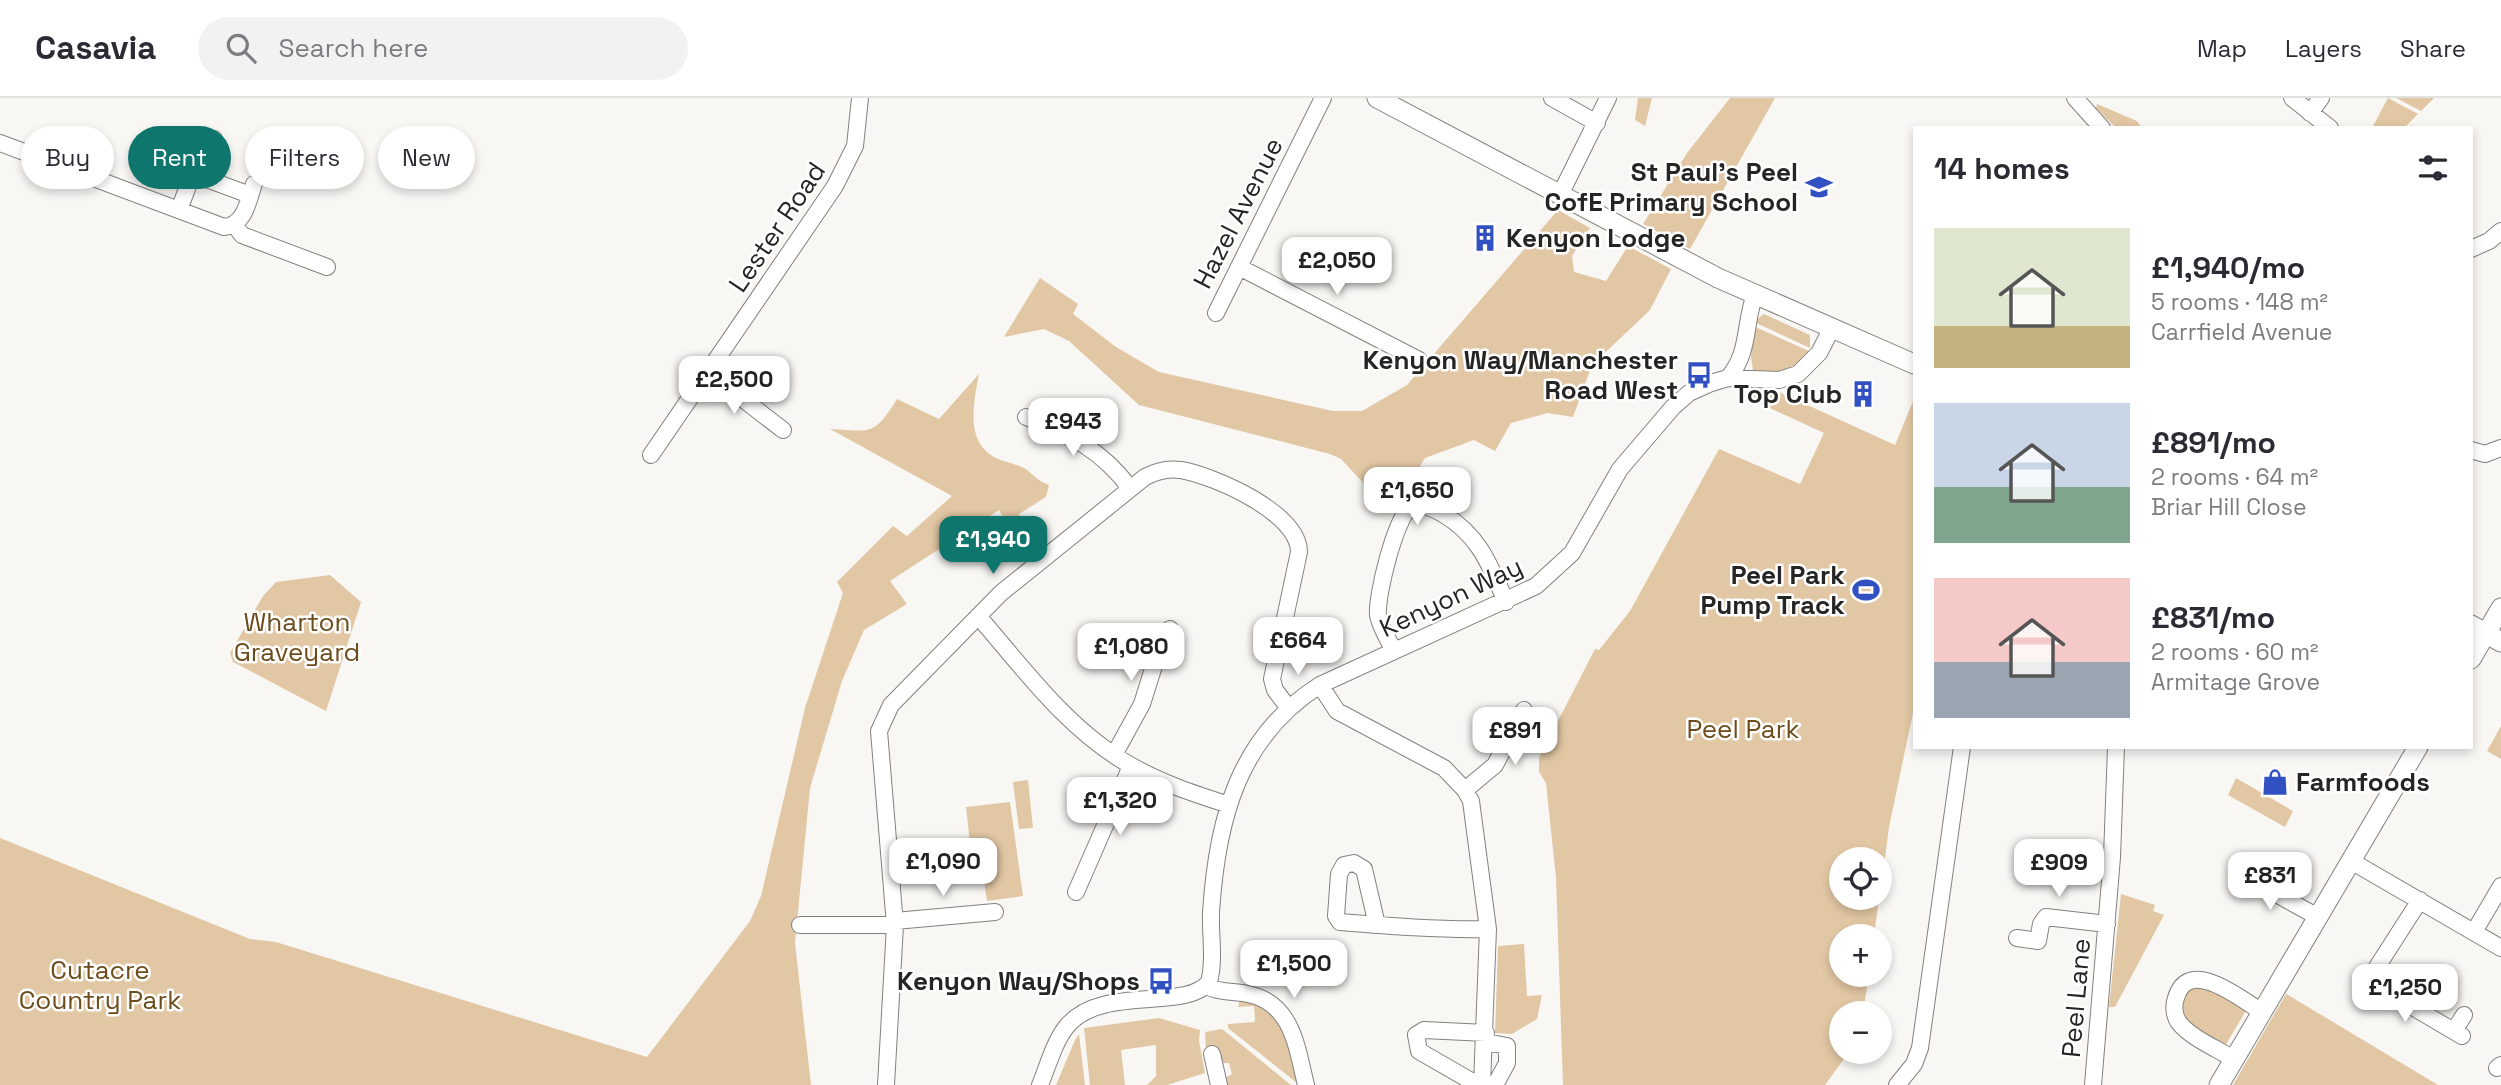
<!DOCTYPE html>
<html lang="en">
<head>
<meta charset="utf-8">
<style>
	:root { --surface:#fff; --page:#f2f2f3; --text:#2b2b33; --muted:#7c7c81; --line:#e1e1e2; --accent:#0f766e }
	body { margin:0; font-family:"Space Grotesk",sans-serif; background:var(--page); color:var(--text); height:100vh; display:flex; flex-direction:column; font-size:26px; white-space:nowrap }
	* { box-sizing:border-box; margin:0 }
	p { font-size:23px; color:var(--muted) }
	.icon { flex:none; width:38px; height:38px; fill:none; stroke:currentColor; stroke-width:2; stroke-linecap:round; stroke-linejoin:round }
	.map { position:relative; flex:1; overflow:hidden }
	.panel { position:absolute; left:1913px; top:28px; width:560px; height:623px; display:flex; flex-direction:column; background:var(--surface); border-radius:0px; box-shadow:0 4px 10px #0003 }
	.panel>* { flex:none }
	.top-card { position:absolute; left:21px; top:28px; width:665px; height:63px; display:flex; gap:14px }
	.controls { position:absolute; left:1829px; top:749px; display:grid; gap:14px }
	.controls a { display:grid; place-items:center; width:63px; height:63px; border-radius:50%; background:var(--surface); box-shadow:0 4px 10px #0003; font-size:35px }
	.price { position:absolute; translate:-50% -60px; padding:0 16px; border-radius:14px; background:#fff; color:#222; font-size:23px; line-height:46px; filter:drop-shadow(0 2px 4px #0008) }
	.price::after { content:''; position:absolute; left:50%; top:42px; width:21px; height:16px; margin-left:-10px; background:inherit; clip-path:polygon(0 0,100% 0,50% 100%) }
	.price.current { background:var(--accent); color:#fff }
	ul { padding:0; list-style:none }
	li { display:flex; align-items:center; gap:21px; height:175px; padding:0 21px }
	li span { display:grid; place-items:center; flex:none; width:196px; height:140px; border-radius:0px; color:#555 }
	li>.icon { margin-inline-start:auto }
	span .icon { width:84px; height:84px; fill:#fffc; stroke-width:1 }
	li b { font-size:30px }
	h2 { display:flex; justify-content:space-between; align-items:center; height:84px; padding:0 21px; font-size:30px }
	.tag { padding:0 24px; border-radius:32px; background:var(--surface); box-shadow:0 4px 10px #0003; font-size:24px; line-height:63px }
	.tag.current { background:var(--accent); color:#fff }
	header { display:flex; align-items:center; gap:42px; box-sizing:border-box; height:98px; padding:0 35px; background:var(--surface); border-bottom:2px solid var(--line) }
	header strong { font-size:33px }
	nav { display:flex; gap:38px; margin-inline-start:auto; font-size:24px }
	.search { width:490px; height:63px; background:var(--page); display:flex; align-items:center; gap:18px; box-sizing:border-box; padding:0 24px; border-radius:38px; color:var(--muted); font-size:26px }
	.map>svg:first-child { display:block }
	.green { fill:#e2c7a4 }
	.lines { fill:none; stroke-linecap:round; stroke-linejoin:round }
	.minor-casing { stroke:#83817f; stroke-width:18 }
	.major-casing { stroke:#83817f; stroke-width:21 }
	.minor { stroke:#fff; stroke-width:16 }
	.major { stroke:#fff; stroke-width:19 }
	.labels { text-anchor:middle; stroke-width:5; stroke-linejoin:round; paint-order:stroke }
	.poi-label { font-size:26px; font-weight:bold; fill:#262524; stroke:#fff; text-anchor:end }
	.street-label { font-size:26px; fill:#262524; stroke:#fff }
	.park-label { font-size:26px; fill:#6c4c1b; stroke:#fff }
</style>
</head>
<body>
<header>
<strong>Casavia</strong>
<div class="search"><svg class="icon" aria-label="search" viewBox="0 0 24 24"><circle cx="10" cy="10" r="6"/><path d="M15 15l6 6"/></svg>Search here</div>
<nav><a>Map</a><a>Layers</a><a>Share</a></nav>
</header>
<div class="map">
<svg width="2501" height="987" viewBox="0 0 2501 987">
	<rect width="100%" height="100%" fill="#f9f7f4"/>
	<path class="green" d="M 1638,0 L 1652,0 L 1645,28 L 1635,22 Z
		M 1730,0 L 1775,0 L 1690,151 L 1643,126 L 1687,55 Z
		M 2388,0 L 2418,16 L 2404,30 L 2372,30 Z
		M 2396,0 L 2434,0 L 2421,13 Z
		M 2097,6 L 2137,23 L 2142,30 L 2116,30 L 2096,10 Z
		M 1558,112 L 1590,130 L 1572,158 L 1574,174 L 1606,183 L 1628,148 L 1671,171 L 1650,212 L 1592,267 L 1573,319 L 1548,315 L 1511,325 L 1495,353 L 1474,342 L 1425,360 L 1404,395 L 1367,389 L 1341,361 L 1330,356 L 1139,307 L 1069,243 L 1044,231 L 1004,239 L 1040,180 L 1078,206 L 1073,216 L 1116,249 L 1159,274 L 1333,313 L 1362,313 L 1407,287 Z
		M 1764,216 L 1810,237 L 1810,250 L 1754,224 Z
		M 1753,228 L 1809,253 C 1796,275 1778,277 1753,272 L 1751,259 Z
		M 979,276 C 974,304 964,344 996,360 C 1006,365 1019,366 1027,372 C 1037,380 1037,382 1049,387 L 1046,399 L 1019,416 L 1032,439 L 1019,447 L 999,412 L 890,483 L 907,506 L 864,532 L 842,583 L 810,690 L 795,845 L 811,987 L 0,987 L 0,740 L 250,841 L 276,844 L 647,959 L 750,823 L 761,798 L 805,610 L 843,495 L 837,484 L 893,428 L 907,438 L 952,398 L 830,331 C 872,333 873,339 897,301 L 939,321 Z
		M 1779,294 L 1895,347 L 1914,301 L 1914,610 L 1889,729 L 1880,799 L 1880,761 L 1841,761 L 1841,800 L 1879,800 L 1874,838 L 1841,838 L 1841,877 L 1869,877 L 1863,915 L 1841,915 L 1841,954 L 1849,954 L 1825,987 L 1563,987 L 1556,780 L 1546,685 L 1539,674 L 1539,660 L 1595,551 L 1599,552 L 1630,513 L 1719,351 L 1800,386 L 1824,335 L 1746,299 L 1749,295 Z
		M 330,477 L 361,504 L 326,613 L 233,564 L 230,555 L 263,498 L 276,484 Z
		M 2501,628 L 2501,661 L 2487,653 Z
		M 2236,680 L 2293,713 L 2285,729 L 2228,697 Z
		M 1028,682 L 1033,730 L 1019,731 L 1013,684 Z
		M 1010,704 L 1023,798 L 987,803 L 981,763 L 972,763 L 966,709 Z
		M 2121,796 L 2155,807 L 2153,813 L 2164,817 L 2115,909 L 2109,909 Z
		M 1524,846 L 1527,898 L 1542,897 L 1537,921 L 1512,936 L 1495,935 L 1498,848 Z
		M 2201,887 L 2247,911 L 2225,948 L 2181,919 L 2182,899 L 2190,890 Z
		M 2286,896 L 2288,897 L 2438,987 L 2233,987 Z
		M 1240,901 C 1287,915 1286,942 1297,985 L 1228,930 L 1228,926 L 1255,924 L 1254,908 L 1238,909 Z
		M 1159,920 L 1200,932 L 1199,943 L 1205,975 L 1167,987 L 1147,987 L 1156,978 L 1156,947 L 1121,952 L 1125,987 L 1090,987 L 1084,930 Z
		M 1222,931 L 1291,987 L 1224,987 L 1225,980 L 1232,976 L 1229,965 L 1220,965 L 1206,953 L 1205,934 Z
		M 1079,936 L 1085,987 L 1056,987 L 1075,942 Z"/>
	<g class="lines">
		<defs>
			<path id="minor" d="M 1552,0 L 1597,25
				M 2075,0 L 2102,30
				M 2292,0 L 2330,30
				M 2310,15 L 2321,0
				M 0,45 L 224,129 C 245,127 248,103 254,86
				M 193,76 L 250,97
				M 1560,97 L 1608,0
				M 179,112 L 197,64 L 214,41
				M 234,126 L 242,137 L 327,169
				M 2471,151 L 2489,143 L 2501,133
				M 1239,169 L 1419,262
				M 1216,215 L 1323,0
				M 708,274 L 783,332
				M 1728,280 C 1750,255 1744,226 1755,196
				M 1026,319 C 1071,338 1100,350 1130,390
				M 2471,352 L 2485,356 L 2501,350
				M 651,357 L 835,88 L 855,48 L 860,0
				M 978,518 C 1024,571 1068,632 1130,667 C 1161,685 1195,696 1229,707
				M 1394,553 C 1388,541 1380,529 1378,517 C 1376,499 1396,416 1412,408 C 1424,406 1432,410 1443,416 C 1479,437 1490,467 1506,504
				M 1320,587 L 1337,613 L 1444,670 L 1465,692 L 1471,703 L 1488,831 L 1482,987
				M 1114,657 L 1142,606 L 1163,539 L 1170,531
				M 1465,692 L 1495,667 L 1524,612
				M 2351,763 L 2501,850
				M 2240,776 L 2318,819
				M 1076,794 L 1131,668
				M 895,823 L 995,814
				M 800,827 L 895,827
				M 1377,827 L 1364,771 L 1354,765 L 1344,767 L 1339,776 L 1336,818 L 1340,824 C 1389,828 1438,832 1488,831
				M 2474,834 L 2501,788
				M 2017,840 L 2038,843 L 2041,826 L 2046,819 L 2107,826
				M 2367,882 L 2462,938
				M 1206,888 C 1220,895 1233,893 1248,896 C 1293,905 1297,951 1306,987
				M 2361,894 L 2420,802
				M 2454,933 L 2464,917
				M 1486,944 L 1507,948 L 1507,965 L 1495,987
				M 1212,956 L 1219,987
				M 2235,962 C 2218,951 2193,941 2180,926 C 2174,919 2173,908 2176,900 C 2188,857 2242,902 2262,914
				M 2497,970 L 2501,967
				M 886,987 L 895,827 L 879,633 L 891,607 L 1001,495 L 1145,379 C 1156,373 1168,370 1181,372 C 1215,378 1299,415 1299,454 L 1272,581 L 1275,592 L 1288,609
				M 1040,987 C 1048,968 1054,944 1067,928 C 1102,886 1186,914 1209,884 C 1215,862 1210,836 1211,814 C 1217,722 1238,639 1320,587 L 1536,488 L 1572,455 L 1620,371 L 1673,309 L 1689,295 L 1711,285 L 1728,280 L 1779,282 L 1798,276 L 1819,255 L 1832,230
				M 1478,987 L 1419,953 L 1416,937 L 1424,932 L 1486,935
				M 1897,987 L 1914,966 L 1920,950 L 1962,649
				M 2093,987 L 2112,759 L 2116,649"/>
			<path id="major" d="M 1377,0 L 1718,180 L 1914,266
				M 2471,527 L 2501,544
				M 2471,561 L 2501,510
				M 2219,987 L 2418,649"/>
		</defs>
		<use href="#minor" class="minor-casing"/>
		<use href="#major" class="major-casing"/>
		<use href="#minor" class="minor"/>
		<use href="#major" class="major"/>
	</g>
	<defs>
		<symbol id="school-bare" viewBox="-9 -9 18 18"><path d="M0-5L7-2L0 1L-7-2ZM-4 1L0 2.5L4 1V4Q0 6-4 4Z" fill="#3151c2" stroke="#fff" stroke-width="2.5" paint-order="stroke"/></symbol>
		<symbol id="building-bare" viewBox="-9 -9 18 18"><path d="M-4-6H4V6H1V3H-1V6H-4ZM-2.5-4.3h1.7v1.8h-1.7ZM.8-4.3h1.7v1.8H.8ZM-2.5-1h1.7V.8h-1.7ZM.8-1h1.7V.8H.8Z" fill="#3151c2" stroke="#fff" stroke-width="2.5" paint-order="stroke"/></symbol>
		<symbol id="bus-bare" viewBox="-9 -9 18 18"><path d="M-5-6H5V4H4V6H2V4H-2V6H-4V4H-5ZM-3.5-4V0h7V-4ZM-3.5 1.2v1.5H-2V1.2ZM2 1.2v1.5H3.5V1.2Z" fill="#3151c2" stroke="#fff" stroke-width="2.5" paint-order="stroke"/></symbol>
		<symbol id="stadium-bare" viewBox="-9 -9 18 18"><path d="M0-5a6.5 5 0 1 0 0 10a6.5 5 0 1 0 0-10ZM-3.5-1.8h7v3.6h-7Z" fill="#3151c2" stroke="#fff" stroke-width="2.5" paint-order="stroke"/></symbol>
		<symbol id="shop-bare" viewBox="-9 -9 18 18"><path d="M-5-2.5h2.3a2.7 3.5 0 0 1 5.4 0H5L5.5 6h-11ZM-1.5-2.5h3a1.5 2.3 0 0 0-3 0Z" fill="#3151c2" stroke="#fff" stroke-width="2.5" paint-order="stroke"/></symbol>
	</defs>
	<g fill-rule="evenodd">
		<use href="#school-bare" x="1800" y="70" width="38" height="38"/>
		<use href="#building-bare" x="1466" y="121" width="38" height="38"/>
		<use href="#bus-bare" x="1680" y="258" width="38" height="38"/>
		<use href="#building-bare" x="1844" y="277" width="38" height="38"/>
		<use href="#stadium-bare" x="1847" y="473" width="38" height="38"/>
		<use href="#shop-bare" x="2256" y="665" width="38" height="38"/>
		<use href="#bus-bare" x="1142" y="864" width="38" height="38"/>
	</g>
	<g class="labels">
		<g class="poi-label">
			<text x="1798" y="83">St Paul's Peel<tspan x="1798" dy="30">CofE Primary School</tspan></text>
			<text x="1506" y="149" text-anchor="start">Kenyon Lodge</text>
			<text x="1678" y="271">Kenyon Way/Manchester<tspan x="1678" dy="30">Road West</tspan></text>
			<text x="1842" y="305">Top Club</text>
			<text x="1845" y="486">Peel Park<tspan x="1845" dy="30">Pump Track</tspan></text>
			<text x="2296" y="693" text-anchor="start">Farmfoods</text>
			<text x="1140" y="892">Kenyon Way/Shops</text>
		</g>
		<g class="street-label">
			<text transform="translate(1238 115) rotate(-63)" y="9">Hazel Avenue</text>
			<text transform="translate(777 129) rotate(-56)" y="9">Lester Road</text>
			<text transform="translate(1451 499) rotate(-25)" y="9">Kenyon Way</text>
			<text transform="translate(2076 900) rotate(-85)" y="9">Peel Lane</text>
		</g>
		<g class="park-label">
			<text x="297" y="533">Wharton<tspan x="297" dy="30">Graveyard</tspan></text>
			<text x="1743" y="640">Peel Park</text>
			<text x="100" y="881">Cutacre<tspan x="100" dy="30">Country Park</tspan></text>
		</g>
	</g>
</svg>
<div class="controls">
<a><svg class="icon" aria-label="locate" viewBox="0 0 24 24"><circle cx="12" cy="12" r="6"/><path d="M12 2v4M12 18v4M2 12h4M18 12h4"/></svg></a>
<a>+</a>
<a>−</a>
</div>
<b class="price" style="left:1337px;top:199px">£2,050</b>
<b class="price" style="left:734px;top:318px">£2,500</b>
<b class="price" style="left:1073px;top:360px">£943</b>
<b class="price" style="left:1417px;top:429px">£1,650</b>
<b class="price current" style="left:993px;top:478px">£1,940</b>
<b class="price" style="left:1298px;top:579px">£664</b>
<b class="price" style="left:1131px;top:585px">£1,080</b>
<b class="price" style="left:1515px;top:669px">£891</b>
<b class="price" style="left:1120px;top:739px">£1,320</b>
<b class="price" style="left:943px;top:800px">£1,090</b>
<b class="price" style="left:2059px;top:801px">£909</b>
<b class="price" style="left:2270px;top:814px">£831</b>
<b class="price" style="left:1294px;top:902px">£1,500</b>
<b class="price" style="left:2405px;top:926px">£1,250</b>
<div class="top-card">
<a class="tag">Buy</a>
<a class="tag current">Rent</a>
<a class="tag">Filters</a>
<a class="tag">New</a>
</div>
<section class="panel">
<h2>14 homes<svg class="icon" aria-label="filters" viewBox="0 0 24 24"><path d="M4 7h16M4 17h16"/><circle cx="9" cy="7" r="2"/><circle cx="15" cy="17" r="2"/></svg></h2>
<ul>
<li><span style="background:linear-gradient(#dfe7d0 70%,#c2b280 0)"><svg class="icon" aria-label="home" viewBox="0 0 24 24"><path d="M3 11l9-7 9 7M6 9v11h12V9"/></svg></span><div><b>£1,940/mo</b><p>5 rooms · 148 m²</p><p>Carrfield Avenue</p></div></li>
<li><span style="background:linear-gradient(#c9d6e8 60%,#7fa58c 0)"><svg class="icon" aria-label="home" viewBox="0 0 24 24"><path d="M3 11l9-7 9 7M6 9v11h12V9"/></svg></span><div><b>£891/mo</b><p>2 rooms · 64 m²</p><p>Briar Hill Close</p></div></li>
<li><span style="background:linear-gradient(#f6c9c9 60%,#9aa5b1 0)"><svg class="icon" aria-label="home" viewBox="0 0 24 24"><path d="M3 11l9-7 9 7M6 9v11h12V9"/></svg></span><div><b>£831/mo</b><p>2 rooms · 60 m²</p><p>Armitage Grove</p></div></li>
</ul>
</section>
</div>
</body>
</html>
